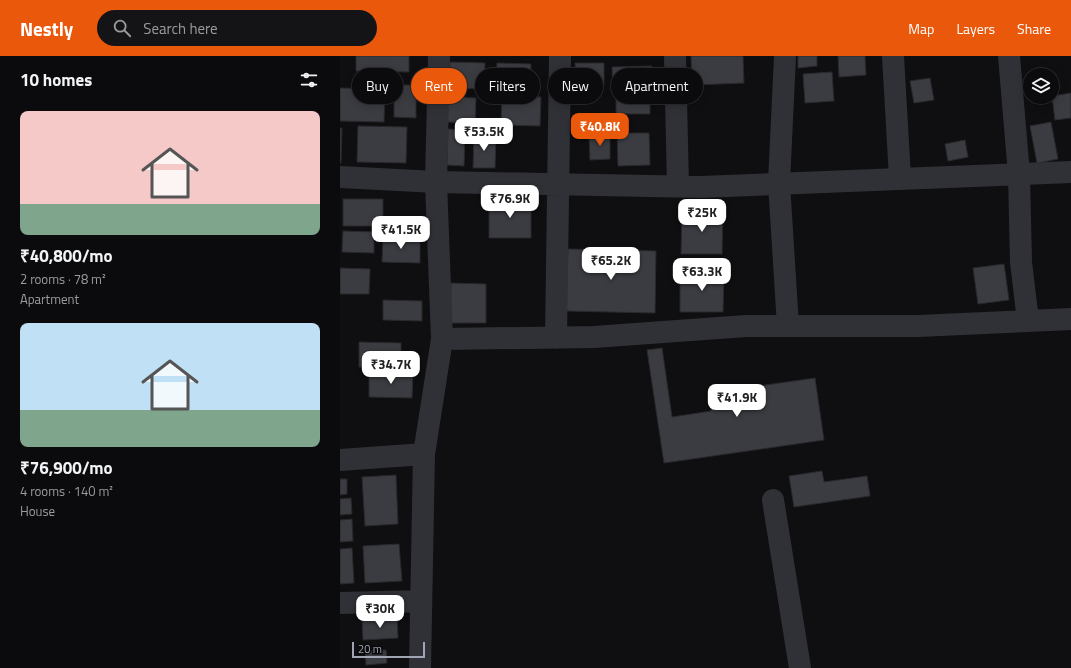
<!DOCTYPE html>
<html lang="en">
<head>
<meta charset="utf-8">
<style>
	:root { --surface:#0b0b0d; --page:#141416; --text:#f1f3f6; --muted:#9a9b9d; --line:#2b2b2e; --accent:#ea580c }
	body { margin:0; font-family:"Titillium Web",sans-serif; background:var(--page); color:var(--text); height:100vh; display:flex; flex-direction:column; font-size:15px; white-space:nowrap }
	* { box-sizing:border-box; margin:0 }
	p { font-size:13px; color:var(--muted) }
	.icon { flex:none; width:22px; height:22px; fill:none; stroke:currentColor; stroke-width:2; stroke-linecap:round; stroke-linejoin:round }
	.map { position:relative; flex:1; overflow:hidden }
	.panel { display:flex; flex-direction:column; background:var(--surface); width:340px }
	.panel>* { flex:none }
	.top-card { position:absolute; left:12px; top:12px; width:380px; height:36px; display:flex; gap:8px }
	.buttons { position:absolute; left:683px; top:12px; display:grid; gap:8px }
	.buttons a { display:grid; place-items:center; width:36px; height:36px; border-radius:50%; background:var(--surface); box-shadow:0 2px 10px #0003,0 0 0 1px var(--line); font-size:20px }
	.scale { position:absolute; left:12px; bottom:10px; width:73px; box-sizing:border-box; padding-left:4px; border:2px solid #9fa5b3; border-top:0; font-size:11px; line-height:14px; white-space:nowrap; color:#9fa5b3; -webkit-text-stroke:3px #0a0a0c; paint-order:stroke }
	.price { position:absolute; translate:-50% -34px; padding:0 9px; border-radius:8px; background:#fff; color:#222; font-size:13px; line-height:26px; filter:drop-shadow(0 1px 2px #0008) }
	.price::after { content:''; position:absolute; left:50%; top:24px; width:12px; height:9px; margin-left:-6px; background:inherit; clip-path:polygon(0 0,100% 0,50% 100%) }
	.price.on { background:var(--accent); color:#fff }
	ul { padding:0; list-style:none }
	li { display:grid; align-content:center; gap:8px; height:212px; padding:0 20px }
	li span { display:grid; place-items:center; height:124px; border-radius:8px; color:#555 }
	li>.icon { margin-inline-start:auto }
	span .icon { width:72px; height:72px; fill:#fffc; stroke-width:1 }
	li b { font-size:17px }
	h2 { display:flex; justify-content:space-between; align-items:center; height:48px; padding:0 20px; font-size:17px }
	.chip { padding:0 14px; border-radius:18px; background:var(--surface); box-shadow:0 2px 10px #0003,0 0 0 1px var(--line); font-size:14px; line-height:36px }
	.chip.on { background:var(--accent); color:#fff }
	header { display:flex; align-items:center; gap:24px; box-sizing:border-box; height:56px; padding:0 20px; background:var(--accent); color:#fff }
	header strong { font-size:19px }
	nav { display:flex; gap:22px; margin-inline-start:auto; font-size:14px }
	.search { width:280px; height:36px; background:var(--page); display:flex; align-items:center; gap:10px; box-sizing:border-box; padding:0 14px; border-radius:22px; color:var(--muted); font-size:15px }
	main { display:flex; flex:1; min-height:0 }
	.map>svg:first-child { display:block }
	.building { fill:#3b3c41; stroke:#29292d }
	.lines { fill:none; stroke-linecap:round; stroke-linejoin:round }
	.minor { stroke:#303136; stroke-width:22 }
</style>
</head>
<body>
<header>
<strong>Nestly</strong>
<div class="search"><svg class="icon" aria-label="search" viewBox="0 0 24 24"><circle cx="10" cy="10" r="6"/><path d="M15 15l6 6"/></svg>Search here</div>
<nav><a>Map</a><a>Layers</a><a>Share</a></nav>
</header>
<main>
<section class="panel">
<h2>10 homes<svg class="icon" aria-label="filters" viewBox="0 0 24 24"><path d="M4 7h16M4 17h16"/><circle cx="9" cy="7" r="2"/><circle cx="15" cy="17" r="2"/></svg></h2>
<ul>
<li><span style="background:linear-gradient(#f6c9c9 75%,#7fa58c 0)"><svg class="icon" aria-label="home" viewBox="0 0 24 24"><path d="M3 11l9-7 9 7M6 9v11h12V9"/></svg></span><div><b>₹40,800/mo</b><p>2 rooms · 78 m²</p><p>Apartment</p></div></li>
<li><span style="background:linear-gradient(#bfe0f5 70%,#7fa58c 0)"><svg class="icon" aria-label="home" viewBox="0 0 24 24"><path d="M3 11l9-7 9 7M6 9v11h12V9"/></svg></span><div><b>₹76,900/mo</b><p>4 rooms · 140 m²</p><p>House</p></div></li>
</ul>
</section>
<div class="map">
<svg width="731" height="612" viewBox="0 0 731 612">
	<rect width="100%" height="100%" fill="#0f0f11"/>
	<path class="building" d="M 16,0 L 69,0 L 69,16 L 16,15 Z
		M 351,0 L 403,0 L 404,27 L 352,29 Z
		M 458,0 L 477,0 L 477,10 L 458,12 Z
		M 498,0 L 525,0 L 526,19 L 499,21 Z
		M 110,6 L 145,7 L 144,33 L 109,32 Z
		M 157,7 L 191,8 L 190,40 L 156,38 Z
		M 235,7 L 264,7 L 264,29 L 236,29 Z
		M 312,10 L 312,31 L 273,32 L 272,11 Z
		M 492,16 L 494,45 L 465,47 L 463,18 Z
		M 590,22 L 594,44 L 574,47 L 570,25 Z
		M 54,29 L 76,29 L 76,62 L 54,61 Z
		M 0,32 L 45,33 L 44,66 L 0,65 Z
		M 731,37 L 731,62 L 715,64 L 712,40 Z
		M 310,39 L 310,58 L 276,58 L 276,40 Z
		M 162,40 L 201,41 L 200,70 L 161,69 Z
		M 107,41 L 136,42 L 135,67 L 106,66 Z
		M 711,66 L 718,103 L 697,107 L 690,70 Z
		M 18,70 L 67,71 L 66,107 L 17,106 Z
		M 0,72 L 2,72 L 1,107 L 0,107 Z
		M 108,73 L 125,74 L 124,110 L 107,109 Z
		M 277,77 L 309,77 L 310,109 L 278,110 Z
		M 134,79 L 156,79 L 155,112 L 133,112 Z
		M 249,79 L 270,79 L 270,103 L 250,104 Z
		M 625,84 L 628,101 L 608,105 L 605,88 Z
		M 3,143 L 43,143 L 43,170 L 3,170 Z
		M 149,143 L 191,144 L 191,182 L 149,182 Z
		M 342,155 L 383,156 L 382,198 L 341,198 Z
		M 3,175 L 34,176 L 34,197 L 2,196 Z
		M 43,181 L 80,182 L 80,207 L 42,206 Z
		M 228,193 L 316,195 L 315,257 L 226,255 Z
		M 664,208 L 669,244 L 638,248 L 633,212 Z
		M 0,212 L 30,213 L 29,238 L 0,238 Z
		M 340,216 L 384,217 L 383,256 L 340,256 Z
		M 111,227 L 146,228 L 146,267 L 110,267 Z
		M 43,244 L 82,245 L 82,265 L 43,264 Z
		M 19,286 L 61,287 L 61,313 L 19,311 Z
		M 322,292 L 332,361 L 371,355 L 369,337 L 475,322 L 484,384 L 324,407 L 307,294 Z
		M 29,317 L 73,318 L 72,342 L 29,341 Z
		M 482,415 L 484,426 L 527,420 L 530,440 L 454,451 L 449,420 Z
		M 56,419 L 58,468 L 25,470 L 22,421 Z
		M 0,423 L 7,423 L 7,438 L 0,439 Z
		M 11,442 L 12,458 L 0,459 L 0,443 Z
		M 12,463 L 13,485 L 0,486 L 0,464 Z
		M 59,488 L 62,525 L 25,527 L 23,490 Z
		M 12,492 L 14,527 L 0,528 L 0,493 Z
		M 57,562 L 58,582 L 23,584 L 22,564 Z
		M 46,594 L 47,607 L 26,609 L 25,595 Z"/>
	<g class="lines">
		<path class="minor" d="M 335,0 L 338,130
			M 445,0 L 439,127 L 448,270
			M 553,0 L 560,122
			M 669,0 L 679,118 L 681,206 L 688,265
			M 0,121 L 96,126 L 361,131 L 731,116
			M 216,282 L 220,0
			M 102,283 L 254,281 L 406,270 L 578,270 L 731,263
			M 0,404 L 84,398
			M 433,444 L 460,612
			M 0,547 L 81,545
			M 80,612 L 84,398 L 102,283 L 96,126 L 99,0"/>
	</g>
</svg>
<div class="buttons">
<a><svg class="icon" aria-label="layers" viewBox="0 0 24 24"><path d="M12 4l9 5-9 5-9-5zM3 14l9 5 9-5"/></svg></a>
</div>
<div class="scale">20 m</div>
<b class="price on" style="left:260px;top:91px">₹40.8K</b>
<b class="price" style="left:144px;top:96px">₹53.5K</b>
<b class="price" style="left:170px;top:163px">₹76.9K</b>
<b class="price" style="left:362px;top:177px">₹25K</b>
<b class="price" style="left:61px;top:194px">₹41.5K</b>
<b class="price" style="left:271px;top:225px">₹65.2K</b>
<b class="price" style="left:362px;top:236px">₹63.3K</b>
<b class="price" style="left:51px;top:329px">₹34.7K</b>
<b class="price" style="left:397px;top:362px">₹41.9K</b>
<b class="price" style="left:40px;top:573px">₹30K</b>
<div class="top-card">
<a class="chip">Buy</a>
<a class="chip on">Rent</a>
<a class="chip">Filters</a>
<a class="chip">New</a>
<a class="chip">Apartment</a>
</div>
</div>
</main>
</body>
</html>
